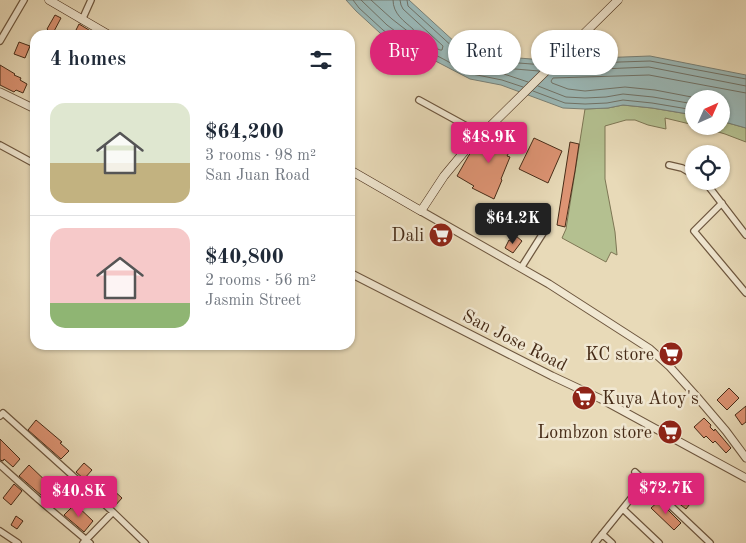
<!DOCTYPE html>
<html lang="en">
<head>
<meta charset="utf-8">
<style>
	:root { --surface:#fff; --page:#f2f2f3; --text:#1f2937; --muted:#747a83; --line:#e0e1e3; --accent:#db2777 }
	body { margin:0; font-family:"Old Standard TT",serif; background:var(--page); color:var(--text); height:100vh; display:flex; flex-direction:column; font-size:19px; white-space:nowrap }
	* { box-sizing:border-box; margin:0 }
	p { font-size:16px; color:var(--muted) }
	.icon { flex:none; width:28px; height:28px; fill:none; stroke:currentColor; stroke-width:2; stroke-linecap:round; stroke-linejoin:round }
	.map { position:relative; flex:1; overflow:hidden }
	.side { position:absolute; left:30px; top:30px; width:325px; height:320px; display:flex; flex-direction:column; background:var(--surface); border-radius:15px; box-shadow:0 1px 4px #0004 }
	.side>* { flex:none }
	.hud { position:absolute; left:370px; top:30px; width:300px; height:45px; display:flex; gap:10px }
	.needle { width:32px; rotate:45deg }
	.fabs { position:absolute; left:685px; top:90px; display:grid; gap:10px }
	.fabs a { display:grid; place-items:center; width:45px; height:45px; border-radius:50%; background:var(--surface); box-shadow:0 1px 4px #0004; font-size:25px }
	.price { position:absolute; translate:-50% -42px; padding:0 11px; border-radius:5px; background:var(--accent); color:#fff; font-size:16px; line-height:32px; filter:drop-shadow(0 1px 2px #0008) }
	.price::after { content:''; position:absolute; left:50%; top:30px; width:15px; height:11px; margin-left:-8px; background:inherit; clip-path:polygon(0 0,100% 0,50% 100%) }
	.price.current { background:#222; color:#fff }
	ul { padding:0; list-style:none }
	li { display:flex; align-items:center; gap:15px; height:125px; padding:0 20px }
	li+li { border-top:1px solid var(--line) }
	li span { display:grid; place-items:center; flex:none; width:140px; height:100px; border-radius:15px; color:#555 }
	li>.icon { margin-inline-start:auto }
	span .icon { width:60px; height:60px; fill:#fffc; stroke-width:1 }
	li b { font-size:21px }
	h2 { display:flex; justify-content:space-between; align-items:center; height:60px; padding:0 20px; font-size:21px }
	.pill { padding:0 18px; border-radius:22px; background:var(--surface); box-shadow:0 1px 4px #0004; font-size:18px; line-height:45px }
	.pill.current { background:var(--accent); color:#fff }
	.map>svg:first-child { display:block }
	.green { fill:#b4c090; stroke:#7d7654 }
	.water { fill:#9ab8b7; stroke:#788077 }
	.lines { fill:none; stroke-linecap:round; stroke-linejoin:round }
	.shore { stroke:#707267; stroke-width:1 }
	.building { fill:#de9474; stroke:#462b17 }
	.minor-casing { stroke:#6e573f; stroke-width:8 }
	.tertiary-casing { stroke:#6e573f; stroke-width:9 }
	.secondary-casing { stroke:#462b17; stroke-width:9 }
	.minor { stroke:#f0e7d1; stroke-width:5.5 }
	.tertiary { stroke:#f0e7d1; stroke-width:7 }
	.secondary { stroke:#f0e7d1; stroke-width:8 }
	.labels { text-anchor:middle; stroke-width:5; stroke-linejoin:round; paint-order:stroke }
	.poi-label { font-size:18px; fill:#462b17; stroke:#f0e7d1; text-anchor:end }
	.street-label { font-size:18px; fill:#462b17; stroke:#f0e7d1 }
</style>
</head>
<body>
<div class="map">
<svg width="746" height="543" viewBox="0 0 746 543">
	<rect width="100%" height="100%" fill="#e8dab8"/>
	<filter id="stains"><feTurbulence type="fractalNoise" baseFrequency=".004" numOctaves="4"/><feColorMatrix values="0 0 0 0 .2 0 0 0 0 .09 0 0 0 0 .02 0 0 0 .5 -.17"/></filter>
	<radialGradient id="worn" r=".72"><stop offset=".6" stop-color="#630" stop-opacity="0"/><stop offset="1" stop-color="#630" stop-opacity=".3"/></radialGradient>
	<path class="green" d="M 623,105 L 652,108 L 694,115 L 694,125 L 665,118 L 666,129 L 648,125 L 635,120 L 626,120 L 605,126 L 605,179 L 615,232 L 617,255 L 611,252 L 606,262 L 562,238 L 566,229 L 585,109 L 608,108 Z
		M 721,121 L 746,128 L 746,142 L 725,134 L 698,126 L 721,126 Z"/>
	<path class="water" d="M 346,0 L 409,0 L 457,44 L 506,57 L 544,60 L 650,56 L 746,75 L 746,128 L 721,121 L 721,99 L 694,99 L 694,115 L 652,108 L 623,105 L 608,108 L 585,109 L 563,108 L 501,85 L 470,79 L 422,54 L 407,55 L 380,33 L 356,11 Z"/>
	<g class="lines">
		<path class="shore" d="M 353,0 L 359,8 L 383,30 L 409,49 L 424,49 L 472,74 L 502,80 L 523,87
			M 361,0 L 387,25 L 411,43 L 425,43 L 440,50 L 442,50 L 443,46 L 403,9 L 401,5 L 400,0
			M 371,0 L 392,19 L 410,33 L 413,33 L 414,31 L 413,29 C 404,21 393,14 393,0
			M 407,0 L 408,6 L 455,49 L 505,62 L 545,65
			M 560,64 L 650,61 L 746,79
			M 553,71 L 649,67 L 746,86
			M 528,82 L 504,74 L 474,68 L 464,63 L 463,60 L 466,58 L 503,68 L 539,71
			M 538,86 L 566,97 L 585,98 L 606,97 L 623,94 L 653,97 L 694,104
			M 533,91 L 565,103 L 585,104 L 607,103 L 623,100 L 652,103 L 694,110
			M 702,99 L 655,90 L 625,87 L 585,91 L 568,89 L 552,83 L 551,81 L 553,78 L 649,75 L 746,93"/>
	</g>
	<path class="building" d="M 55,15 L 61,18 L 52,35 L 45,35 L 48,30 L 47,29 Z
		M 79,24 L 84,27 L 97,35 L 88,35 L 76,30 Z
		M 19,42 L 30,46 L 25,58 L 14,54 Z
		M 0,65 L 15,74 L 14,75 L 21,78 L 20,80 L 27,84 L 23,93 L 16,90 L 14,92 L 0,85 Z
		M 499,127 L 507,131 L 506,133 L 517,138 L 507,156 L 510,157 L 501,179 L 502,180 L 494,199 L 472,188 L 474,186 L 457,176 L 469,155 L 476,148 L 482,152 L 489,139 L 492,140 Z
		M 534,138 L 562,151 L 548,183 L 519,169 Z
		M 570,142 L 579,144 L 575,171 L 565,227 L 557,225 Z
		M 516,236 L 522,241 L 513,253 L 505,248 L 509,240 L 512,242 Z
		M 729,388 L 739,398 L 727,410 L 717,400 Z
		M 746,406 L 746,422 L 742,425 L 735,415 Z
		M 704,418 L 711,425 L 710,427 L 714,431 L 715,429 L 731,448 L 726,453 L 715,441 L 713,443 L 706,436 L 704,438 L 694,427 Z
		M 36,420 L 62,442 L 60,443 L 69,451 L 61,459 L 28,430 Z
		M 0,439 L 20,459 L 13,467 L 4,459 L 3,461 L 0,460 Z
		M 84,463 L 92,470 L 84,479 L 76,472 Z
		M 29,465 L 51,486 L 42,496 L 19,476 Z
		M 100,478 L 122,498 L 114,507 L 92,486 Z
		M 14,484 L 22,491 L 11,505 L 3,498 Z
		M 685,492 L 693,500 L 686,509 L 677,502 Z
		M 659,501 L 681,523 L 674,530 L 651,508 Z
		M 75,504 L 93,521 L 84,532 L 64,515 Z
		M 16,516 L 23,521 L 17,529 L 11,525 Z"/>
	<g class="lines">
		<defs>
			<path id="minor" d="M 82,20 L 91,0
				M 0,41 L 24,0
				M 419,100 L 481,134
				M 0,145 L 35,164
				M 669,165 L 682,168 L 694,175
				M 703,181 L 706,183 L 746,235
				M 722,203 L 694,231 L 746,293
				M 521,268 L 545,230
				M 0,416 L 3,413 L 113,512 L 145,543
				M 0,465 L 39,500 L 90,543
				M 635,472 L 710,543
				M 623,509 L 659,543
				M 0,531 L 18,543
				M 602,534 L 612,543
				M 83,543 L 113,512
				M 595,543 L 645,481"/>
			<path id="tertiary" d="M 0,92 L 35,109
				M 421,211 L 549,284 L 650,349 L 670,367 L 697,397 L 726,431 L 746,458
				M 350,273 L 552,376 L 601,399 L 746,478"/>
			<path id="secondary" d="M 49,0 L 109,35
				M 350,170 L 421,211 L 444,176 L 464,152 L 618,0"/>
		</defs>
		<use href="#minor" class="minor-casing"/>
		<use href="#tertiary" class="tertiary-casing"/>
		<use href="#secondary" class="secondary-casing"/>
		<use href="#minor" class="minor"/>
		<use href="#tertiary" class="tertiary"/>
		<use href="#secondary" class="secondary"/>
	</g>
	<defs>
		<symbol id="supermarket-disc" viewBox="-11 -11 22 22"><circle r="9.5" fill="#8f2418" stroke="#f0e7d1"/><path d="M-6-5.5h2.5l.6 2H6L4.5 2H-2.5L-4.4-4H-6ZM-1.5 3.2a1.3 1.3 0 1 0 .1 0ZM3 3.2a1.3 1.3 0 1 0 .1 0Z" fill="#fff"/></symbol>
	</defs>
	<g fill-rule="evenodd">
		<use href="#supermarket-disc" x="427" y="221" width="28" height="28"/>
		<use href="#supermarket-disc" x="657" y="340" width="28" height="28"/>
		<use href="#supermarket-disc" x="570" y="384" width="28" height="28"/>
		<use href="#supermarket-disc" x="656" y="418" width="28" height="28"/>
	</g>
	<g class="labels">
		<g class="poi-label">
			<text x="424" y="241">Dali</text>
			<text x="654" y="360">KC store</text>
			<text x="602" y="404" text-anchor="start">Kuya Atoy's</text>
			<text x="652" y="438">Lombzon store</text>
		</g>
		<g class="street-label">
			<text transform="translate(515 340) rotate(27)" y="6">San Jose Road</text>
		</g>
	</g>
	<rect width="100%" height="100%" filter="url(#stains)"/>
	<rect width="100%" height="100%" fill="url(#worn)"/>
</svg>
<div class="fabs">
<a><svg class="needle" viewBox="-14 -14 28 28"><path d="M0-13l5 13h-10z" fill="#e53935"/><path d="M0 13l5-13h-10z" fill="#747a83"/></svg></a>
<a><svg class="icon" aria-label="locate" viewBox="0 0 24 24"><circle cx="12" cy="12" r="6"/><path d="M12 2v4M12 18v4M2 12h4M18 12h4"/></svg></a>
</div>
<b class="price" style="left:489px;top:164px">$48.9K</b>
<b class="price current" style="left:513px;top:245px">$64.2K</b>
<b class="price" style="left:666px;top:515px">$72.7K</b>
<b class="price" style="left:79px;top:518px">$40.8K</b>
<div class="hud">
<a class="pill current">Buy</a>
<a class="pill">Rent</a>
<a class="pill">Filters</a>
</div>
<section class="side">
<h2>4 homes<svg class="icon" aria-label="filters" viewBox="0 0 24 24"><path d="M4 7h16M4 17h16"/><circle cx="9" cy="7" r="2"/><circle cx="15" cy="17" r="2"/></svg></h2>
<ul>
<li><span style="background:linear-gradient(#dfe7d0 60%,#c2b280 0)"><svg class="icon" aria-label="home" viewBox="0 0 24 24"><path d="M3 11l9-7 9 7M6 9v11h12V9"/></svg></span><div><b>$64,200</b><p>3 rooms · 98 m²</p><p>San Juan Road</p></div></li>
<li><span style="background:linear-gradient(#f6c9c9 75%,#8fb573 0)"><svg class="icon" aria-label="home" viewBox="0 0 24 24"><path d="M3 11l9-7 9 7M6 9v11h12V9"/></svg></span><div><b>$40,800</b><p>2 rooms · 56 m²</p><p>Jasmin Street</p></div></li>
</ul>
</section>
</div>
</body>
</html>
